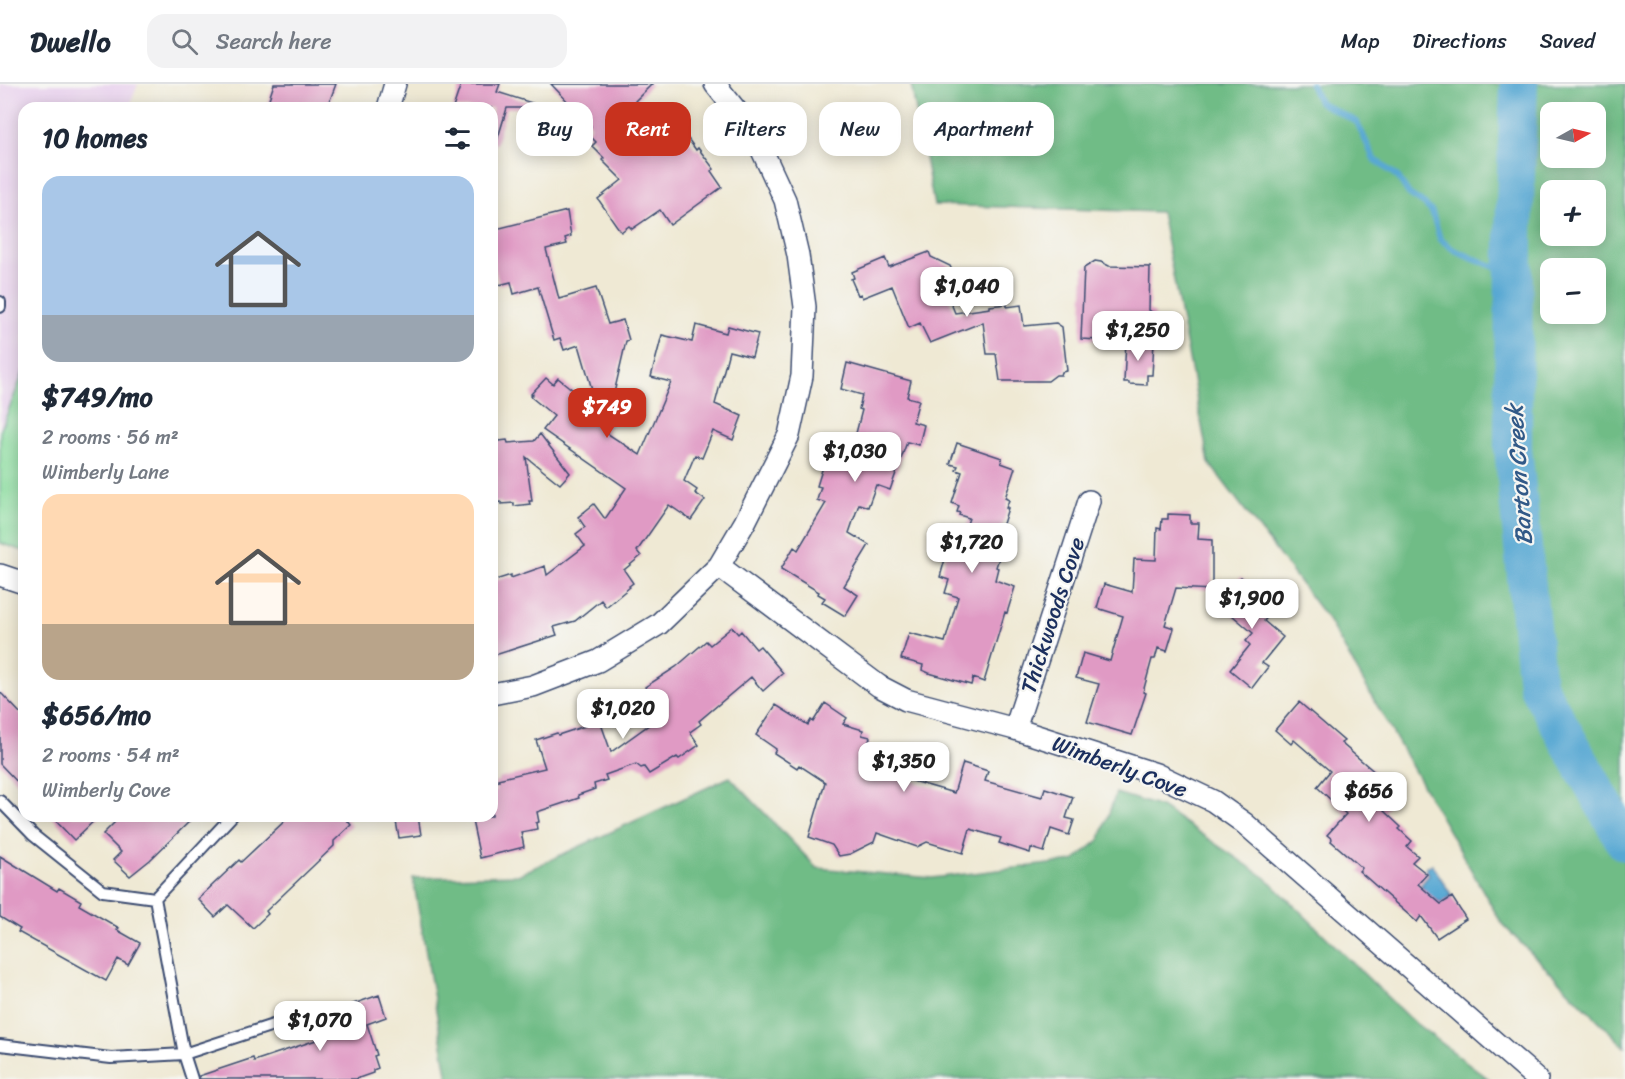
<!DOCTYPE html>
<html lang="en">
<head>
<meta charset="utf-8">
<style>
	:root { --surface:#fff; --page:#f2f2f3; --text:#1f2937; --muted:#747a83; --line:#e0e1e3; --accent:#c8321e }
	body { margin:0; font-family:Sriracha,sans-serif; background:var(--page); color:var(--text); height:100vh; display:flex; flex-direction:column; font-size:22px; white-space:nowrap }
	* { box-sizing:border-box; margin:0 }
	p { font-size:20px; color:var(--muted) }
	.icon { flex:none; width:33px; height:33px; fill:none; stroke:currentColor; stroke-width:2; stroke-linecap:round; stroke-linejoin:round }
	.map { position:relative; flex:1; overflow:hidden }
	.panel { position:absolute; left:18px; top:18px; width:480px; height:720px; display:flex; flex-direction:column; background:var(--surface); border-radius:18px; box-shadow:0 3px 15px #0003 }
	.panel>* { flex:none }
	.guide { position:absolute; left:516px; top:18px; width:570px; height:54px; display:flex; gap:12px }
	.needle { width:39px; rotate:82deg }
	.buttons { position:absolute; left:1540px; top:18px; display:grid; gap:12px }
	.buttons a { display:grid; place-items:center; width:66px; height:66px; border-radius:12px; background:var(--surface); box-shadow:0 3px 15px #0003; font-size:30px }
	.price { position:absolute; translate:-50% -51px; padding:0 14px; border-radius:12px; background:#fff; color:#222; font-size:20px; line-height:39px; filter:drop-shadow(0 2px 3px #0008) }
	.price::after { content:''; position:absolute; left:50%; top:36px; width:18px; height:14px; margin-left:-9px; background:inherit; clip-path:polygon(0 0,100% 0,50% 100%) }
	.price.selected { background:var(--accent); color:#fff }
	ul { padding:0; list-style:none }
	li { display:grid; align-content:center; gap:12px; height:318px; padding:0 24px }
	li span { display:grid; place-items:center; height:186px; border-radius:18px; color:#555 }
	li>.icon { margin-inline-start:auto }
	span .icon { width:108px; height:108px; fill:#fffc; stroke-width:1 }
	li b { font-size:26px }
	h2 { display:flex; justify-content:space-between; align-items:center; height:72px; padding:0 24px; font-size:26px }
	.pill { padding:0 21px; border-radius:18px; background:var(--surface); box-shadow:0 3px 15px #0003; font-size:21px; line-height:54px }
	.pill.selected { background:var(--accent); color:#fff }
	header { display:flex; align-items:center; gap:36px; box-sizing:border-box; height:84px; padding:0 30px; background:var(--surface); border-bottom:2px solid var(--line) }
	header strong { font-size:28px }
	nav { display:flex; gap:33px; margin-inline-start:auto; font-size:21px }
	.search { width:420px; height:54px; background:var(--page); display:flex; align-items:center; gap:15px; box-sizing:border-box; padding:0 21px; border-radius:18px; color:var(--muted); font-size:22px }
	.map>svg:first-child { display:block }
	.built { fill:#e9d2ee }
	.green { fill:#8add9f; stroke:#52867e; stroke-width:1.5 }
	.forest { fill:#6fbc86; stroke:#457672; stroke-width:1.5; fill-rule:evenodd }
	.water { fill:#59a8d3; stroke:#3a6c98; stroke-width:1.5 }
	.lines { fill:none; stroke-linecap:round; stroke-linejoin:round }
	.stream { stroke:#59a8d3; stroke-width:6 }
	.river { stroke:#59a8d3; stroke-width:38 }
	.building { fill:#e09ac4 }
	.service-casing { stroke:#3b4b70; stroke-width:14 }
	.minor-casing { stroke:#3b4b70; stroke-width:24 }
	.service { stroke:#fff; stroke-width:10 }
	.minor { stroke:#fff; stroke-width:21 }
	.labels { text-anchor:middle; stroke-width:4.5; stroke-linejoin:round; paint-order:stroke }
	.street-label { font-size:22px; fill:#1b2f5e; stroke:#f6f6f2 }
	.water-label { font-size:24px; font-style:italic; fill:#315987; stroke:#f6f6f2 }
</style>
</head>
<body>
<header>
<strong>Dwello</strong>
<div class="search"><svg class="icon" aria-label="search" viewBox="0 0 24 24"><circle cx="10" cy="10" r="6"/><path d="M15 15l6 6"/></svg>Search here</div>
<nav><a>Map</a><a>Directions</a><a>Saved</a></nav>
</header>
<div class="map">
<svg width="1625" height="995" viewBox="0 0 1625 995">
	<rect width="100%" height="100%" fill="#f6f6f2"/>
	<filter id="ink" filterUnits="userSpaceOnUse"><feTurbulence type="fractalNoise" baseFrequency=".0167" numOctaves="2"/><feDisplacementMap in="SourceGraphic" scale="12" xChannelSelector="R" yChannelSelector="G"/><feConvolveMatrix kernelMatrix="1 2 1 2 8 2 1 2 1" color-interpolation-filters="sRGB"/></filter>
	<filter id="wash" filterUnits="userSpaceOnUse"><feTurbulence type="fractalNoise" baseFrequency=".008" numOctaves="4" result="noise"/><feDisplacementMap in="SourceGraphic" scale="24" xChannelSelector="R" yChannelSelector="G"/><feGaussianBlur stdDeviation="1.35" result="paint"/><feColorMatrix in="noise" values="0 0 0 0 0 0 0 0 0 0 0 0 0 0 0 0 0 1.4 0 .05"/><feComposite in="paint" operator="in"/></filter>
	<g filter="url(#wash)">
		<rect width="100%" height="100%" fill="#efe9d4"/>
		<path class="built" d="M 0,0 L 138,0 L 129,24 L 24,24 L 24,287 L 0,348 Z"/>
		<path class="green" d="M 24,287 L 24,467 L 0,459 L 0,348 Z"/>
		<path class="forest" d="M 911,0 L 1625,0 L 1625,963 L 1502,840 L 1327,534 L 1209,379 L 1161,128 L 934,121 ZM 1551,28 L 1596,28 L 1596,74 L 1551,74 ZM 1551,106 L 1596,106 L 1596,152 L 1551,152 ZM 1551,184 L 1596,184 L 1596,230 L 1551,230 Z
			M 730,693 L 817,784 L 932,794 L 1074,777 L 1100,755 L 1116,709 L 1161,723 L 1266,794 L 1410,935 L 1489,995 L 448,995 L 413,794 L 518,791 Z"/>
		<path class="water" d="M 1432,780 L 1452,812 L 1441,819 L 1427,810 L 1421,801 L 1429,791 L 1426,784 Z"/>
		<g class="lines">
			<path class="stream" d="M 1311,0 L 1319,18 L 1357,38 L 1374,75 L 1398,93 L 1409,110 L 1424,120 L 1432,128 L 1440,155 L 1454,166 L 1514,191"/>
			<path class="river" d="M 1519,0 L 1514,150 L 1513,364 L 1537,601 L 1625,758"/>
		</g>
		<g id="blocks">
			<path class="building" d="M 274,0 L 336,0 L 327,24 L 266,24 Z
				M 461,0 L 500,0 L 497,8 L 535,20 L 535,24 L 507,24 L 496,60 L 492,59 L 492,24 L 453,24 Z
				M 551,0 L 652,0 L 635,17 L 674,56 L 684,49 L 696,66 L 698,64 L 714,85 L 711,87 L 722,103 L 670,141 L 660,126 L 632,145 L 629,142 L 621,148 L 598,115 L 622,96 L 602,76 L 604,74 L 592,62 L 596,58 L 586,48 L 591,42 Z
				M 567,127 L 571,152 L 565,154 L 567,160 L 546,165 L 559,215 L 596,204 L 608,240 L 623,236 L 629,256 L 626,257 L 612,318 L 601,332 L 611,340 L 606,346 L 608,350 L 640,371 L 671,298 L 651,293 L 662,251 L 692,258 L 696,241 L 726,249 L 728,242 L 758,250 L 752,273 L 729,267 L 715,320 L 742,332 L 733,356 L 713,347 L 702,374 L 695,371 L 684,397 L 697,406 L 695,409 L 705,416 L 691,436 L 669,421 L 637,467 L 641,472 L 624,486 L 633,499 L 629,502 L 630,503 L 606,523 L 601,516 L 575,537 L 554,543 L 557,551 L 492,572 L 492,497 L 511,491 L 511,494 L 545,482 L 547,491 L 585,462 L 576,450 L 585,443 L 578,433 L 594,420 L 605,435 L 626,404 L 543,346 L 554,332 L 531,313 L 533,311 L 531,310 L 546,294 L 553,300 L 558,294 L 598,326 L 579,261 L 564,266 L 560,254 L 554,256 L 538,203 L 514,210 L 511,198 L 499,201 L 492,173 L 492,146 Z
				M 929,168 L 931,173 L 950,182 L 957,197 L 944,202 L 955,229 L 990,224 L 990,222 L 1007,220 L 1007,223 L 1021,221 L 1024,242 L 1056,239 L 1062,243 L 1067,287 L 1062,288 L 1061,291 L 1056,291 L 1048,297 L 1000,297 L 996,270 L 987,270 L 983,238 L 930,259 L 920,239 L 909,244 L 892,202 L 862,214 L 861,210 L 858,211 L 851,195 L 854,194 L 852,188 L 885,174 L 889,183 Z
				M 1095,177 L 1101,178 L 1109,182 L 1150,183 L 1149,226 L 1156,231 L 1117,257 L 1081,255 L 1084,184 Z
				M 1126,256 L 1154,258 L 1152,291 L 1147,291 L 1147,301 L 1129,300 L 1129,298 L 1124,298 Z
				M 847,279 L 911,297 L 907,313 L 919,316 L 913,338 L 924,341 L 919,361 L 907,358 L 890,406 L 876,401 L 868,423 L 859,420 L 849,449 L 869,461 L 844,502 L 858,511 L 845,532 L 822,518 L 825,514 L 818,510 L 819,508 L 781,485 L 794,463 L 798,466 L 826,419 L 817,416 L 821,403 L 817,402 L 826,373 L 834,375 L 840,357 L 853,361 L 862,326 L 859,325 L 862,311 L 841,305 Z
				M 540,350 L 570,389 L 560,400 L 526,373 L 532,417 L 529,417 L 530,420 L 514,422 L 514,419 L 501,420 L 501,418 L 492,419 L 492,358 L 507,356 L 508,359 L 534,357 Z
				M 957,359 L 1002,374 L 1001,379 L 1015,384 L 1005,414 L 1009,416 L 1006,424 L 1008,424 L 994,468 L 996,469 L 995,472 L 999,474 L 996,483 L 998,484 L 995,496 L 1015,503 L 1007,529 L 1005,528 L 984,598 L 973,594 L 971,601 L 929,589 L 922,586 L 923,581 L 901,575 L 909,549 L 945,558 L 958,513 L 945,509 L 949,496 L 940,493 L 947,468 L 957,471 L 969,434 L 959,431 L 960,429 L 957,428 L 959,422 L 952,419 L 962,388 L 956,386 L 958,382 L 950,380 Z
				M 1168,430 L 1190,431 L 1190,439 L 1199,439 L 1198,455 L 1212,456 L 1212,506 L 1176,504 L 1165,541 L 1174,544 L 1167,567 L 1158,564 L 1155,575 L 1152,575 L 1143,608 L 1146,609 L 1132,651 L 1087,638 L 1099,600 L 1076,594 L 1083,569 L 1110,577 L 1123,532 L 1097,524 L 1104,500 L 1132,508 L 1134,475 L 1156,476 L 1157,444 L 1161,445 L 1162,435 L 1168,435 Z
				M 1241,493 L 1253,504 L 1252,505 L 1275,524 L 1264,537 L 1283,553 L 1262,579 L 1268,583 L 1252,604 L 1230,586 L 1250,561 L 1246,557 L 1253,549 L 1219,520 Z
				M 732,543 L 738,550 L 741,547 L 756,565 L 760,562 L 783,589 L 763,607 L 751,593 L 699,637 L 701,640 L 690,648 L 699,661 L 679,675 L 677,673 L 649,690 L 644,683 L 641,684 L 636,680 L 605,691 L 607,696 L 594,700 L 595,705 L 578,711 L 579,714 L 537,728 L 539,738 L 536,739 L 537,745 L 521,748 L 524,763 L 480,774 L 471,732 L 492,732 L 492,707 L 496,707 L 494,698 L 499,697 L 498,695 L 545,684 L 536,656 L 557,649 L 558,651 L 600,637 L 611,668 L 664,630 L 645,603 L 676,583 L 706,557 L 710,561 Z
				M 0,608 L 24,633 L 24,705 L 0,680 Z
				M 1299,618 L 1344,657 L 1341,659 L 1377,690 L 1374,693 L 1393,710 L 1391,712 L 1394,715 L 1384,727 L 1401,743 L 1399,745 L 1412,757 L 1407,763 L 1418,772 L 1412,778 L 1427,790 L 1418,800 L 1441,820 L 1452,813 L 1466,835 L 1437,854 L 1421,832 L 1417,838 L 1359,787 L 1362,784 L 1331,757 L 1332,755 L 1327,751 L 1346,730 L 1317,703 L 1330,687 L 1294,656 L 1291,660 L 1275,646 Z
				M 825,619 L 847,634 L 843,640 L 863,646 L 862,651 L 870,653 L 868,662 L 872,663 L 871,666 L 914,679 L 909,696 L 954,709 L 963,679 L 988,687 L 985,697 L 1042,713 L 1045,704 L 1073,713 L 1066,734 L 1074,736 L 1069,751 L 1051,745 L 1044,768 L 1031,764 L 1030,769 L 999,759 L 1001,754 L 970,745 L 963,769 L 927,758 L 917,763 L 877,749 L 874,758 L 850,770 L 839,772 L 832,761 L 809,753 L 825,698 L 799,681 L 797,684 L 774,669 L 776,665 L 756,651 L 776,621 L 808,641 L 811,636 L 813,638 Z
				M 51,732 L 99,732 L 74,756 Z
				M 121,732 L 195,732 L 150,776 L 130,792 L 113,776 L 121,768 L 103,750 Z
				M 290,732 L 344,732 L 351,741 L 334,757 L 334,762 L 266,827 L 268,830 L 253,844 L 228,821 L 215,833 L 198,815 L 239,776 L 241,778 Z
				M 395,732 L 418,732 L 421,751 L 399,754 Z
				M 0,772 L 57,807 L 59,804 L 81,817 L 79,821 L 119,844 L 117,846 L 140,859 L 128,881 L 118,875 L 106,897 L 18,848 L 20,845 L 0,833 Z
				M 379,911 L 386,933 L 367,940 L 377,971 L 374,972 L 378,984 L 373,986 L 373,989 L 356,995 L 200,995 L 199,992 L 253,974 L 254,977 L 343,947 L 336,926 Z"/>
		</g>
	</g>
	<g filter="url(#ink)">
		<use href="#blocks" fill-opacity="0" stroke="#3b4b70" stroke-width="1.5"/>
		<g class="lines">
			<defs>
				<path id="service" d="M 0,218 L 0,223
					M 0,717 L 33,751 L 103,807 L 155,814
					M 0,961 L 111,974 L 184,970 L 155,814 L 232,732
					M 192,995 L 184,970 L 319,926"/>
				<path id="minor" d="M 388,24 L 395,0
					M 719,482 L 879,602 L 906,616 L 1015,645 L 1156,690 L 1213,717 L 1244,739 L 1537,995
					M 0,491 L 24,499
					M 492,610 L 533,602 L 598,577 L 659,540 L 719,482 L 745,438 L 789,351 L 802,292 L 805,223 L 798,171 L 785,116 L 754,49 L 715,0
					M 1015,645 L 1089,417"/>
			</defs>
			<use href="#service" class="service-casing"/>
			<use href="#minor" class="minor-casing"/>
			<use href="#service" class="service"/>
			<use href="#minor" class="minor"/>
		</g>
	</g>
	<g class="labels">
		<g class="street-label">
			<text transform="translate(1052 531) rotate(-72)" y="8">Thickwoods Cove</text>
			<text transform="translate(1120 682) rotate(20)" y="8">Wimberly Cove</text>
		</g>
		<g class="water-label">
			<text transform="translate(1519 391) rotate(-94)" y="8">Barton Creek</text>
		</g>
	</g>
</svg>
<div class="buttons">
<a><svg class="needle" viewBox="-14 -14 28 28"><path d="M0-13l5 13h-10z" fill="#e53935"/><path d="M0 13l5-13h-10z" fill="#747a83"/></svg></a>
<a>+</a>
<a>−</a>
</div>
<b class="price" style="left:967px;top:234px">$1,040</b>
<b class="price" style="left:1138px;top:278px">$1,250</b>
<b class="price selected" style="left:607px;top:355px">$749</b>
<b class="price" style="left:855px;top:399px">$1,030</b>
<b class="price" style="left:972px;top:490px">$1,720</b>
<b class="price" style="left:1252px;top:546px">$1,900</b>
<b class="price" style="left:623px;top:656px">$1,020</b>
<b class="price" style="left:904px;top:709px">$1,350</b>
<b class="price" style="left:1369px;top:739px">$656</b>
<b class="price" style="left:320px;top:968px">$1,070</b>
<div class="guide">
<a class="pill">Buy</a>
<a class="pill selected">Rent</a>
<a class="pill">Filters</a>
<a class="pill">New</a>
<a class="pill">Apartment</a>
</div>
<section class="panel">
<h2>10 homes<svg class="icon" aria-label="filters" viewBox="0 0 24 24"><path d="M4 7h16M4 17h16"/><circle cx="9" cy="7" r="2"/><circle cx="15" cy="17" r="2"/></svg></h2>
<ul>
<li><span style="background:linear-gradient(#a9c7e8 75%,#9aa5b1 0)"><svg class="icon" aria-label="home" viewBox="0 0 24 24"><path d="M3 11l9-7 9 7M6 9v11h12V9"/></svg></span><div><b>$749/mo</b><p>2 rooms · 56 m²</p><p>Wimberly Lane</p></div></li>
<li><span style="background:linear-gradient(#ffd9b3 70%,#b9a48a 0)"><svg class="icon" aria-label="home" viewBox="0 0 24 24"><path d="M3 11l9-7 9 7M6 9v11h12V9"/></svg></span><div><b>$656/mo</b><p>2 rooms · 54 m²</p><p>Wimberly Cove</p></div></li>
</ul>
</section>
</div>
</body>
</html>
